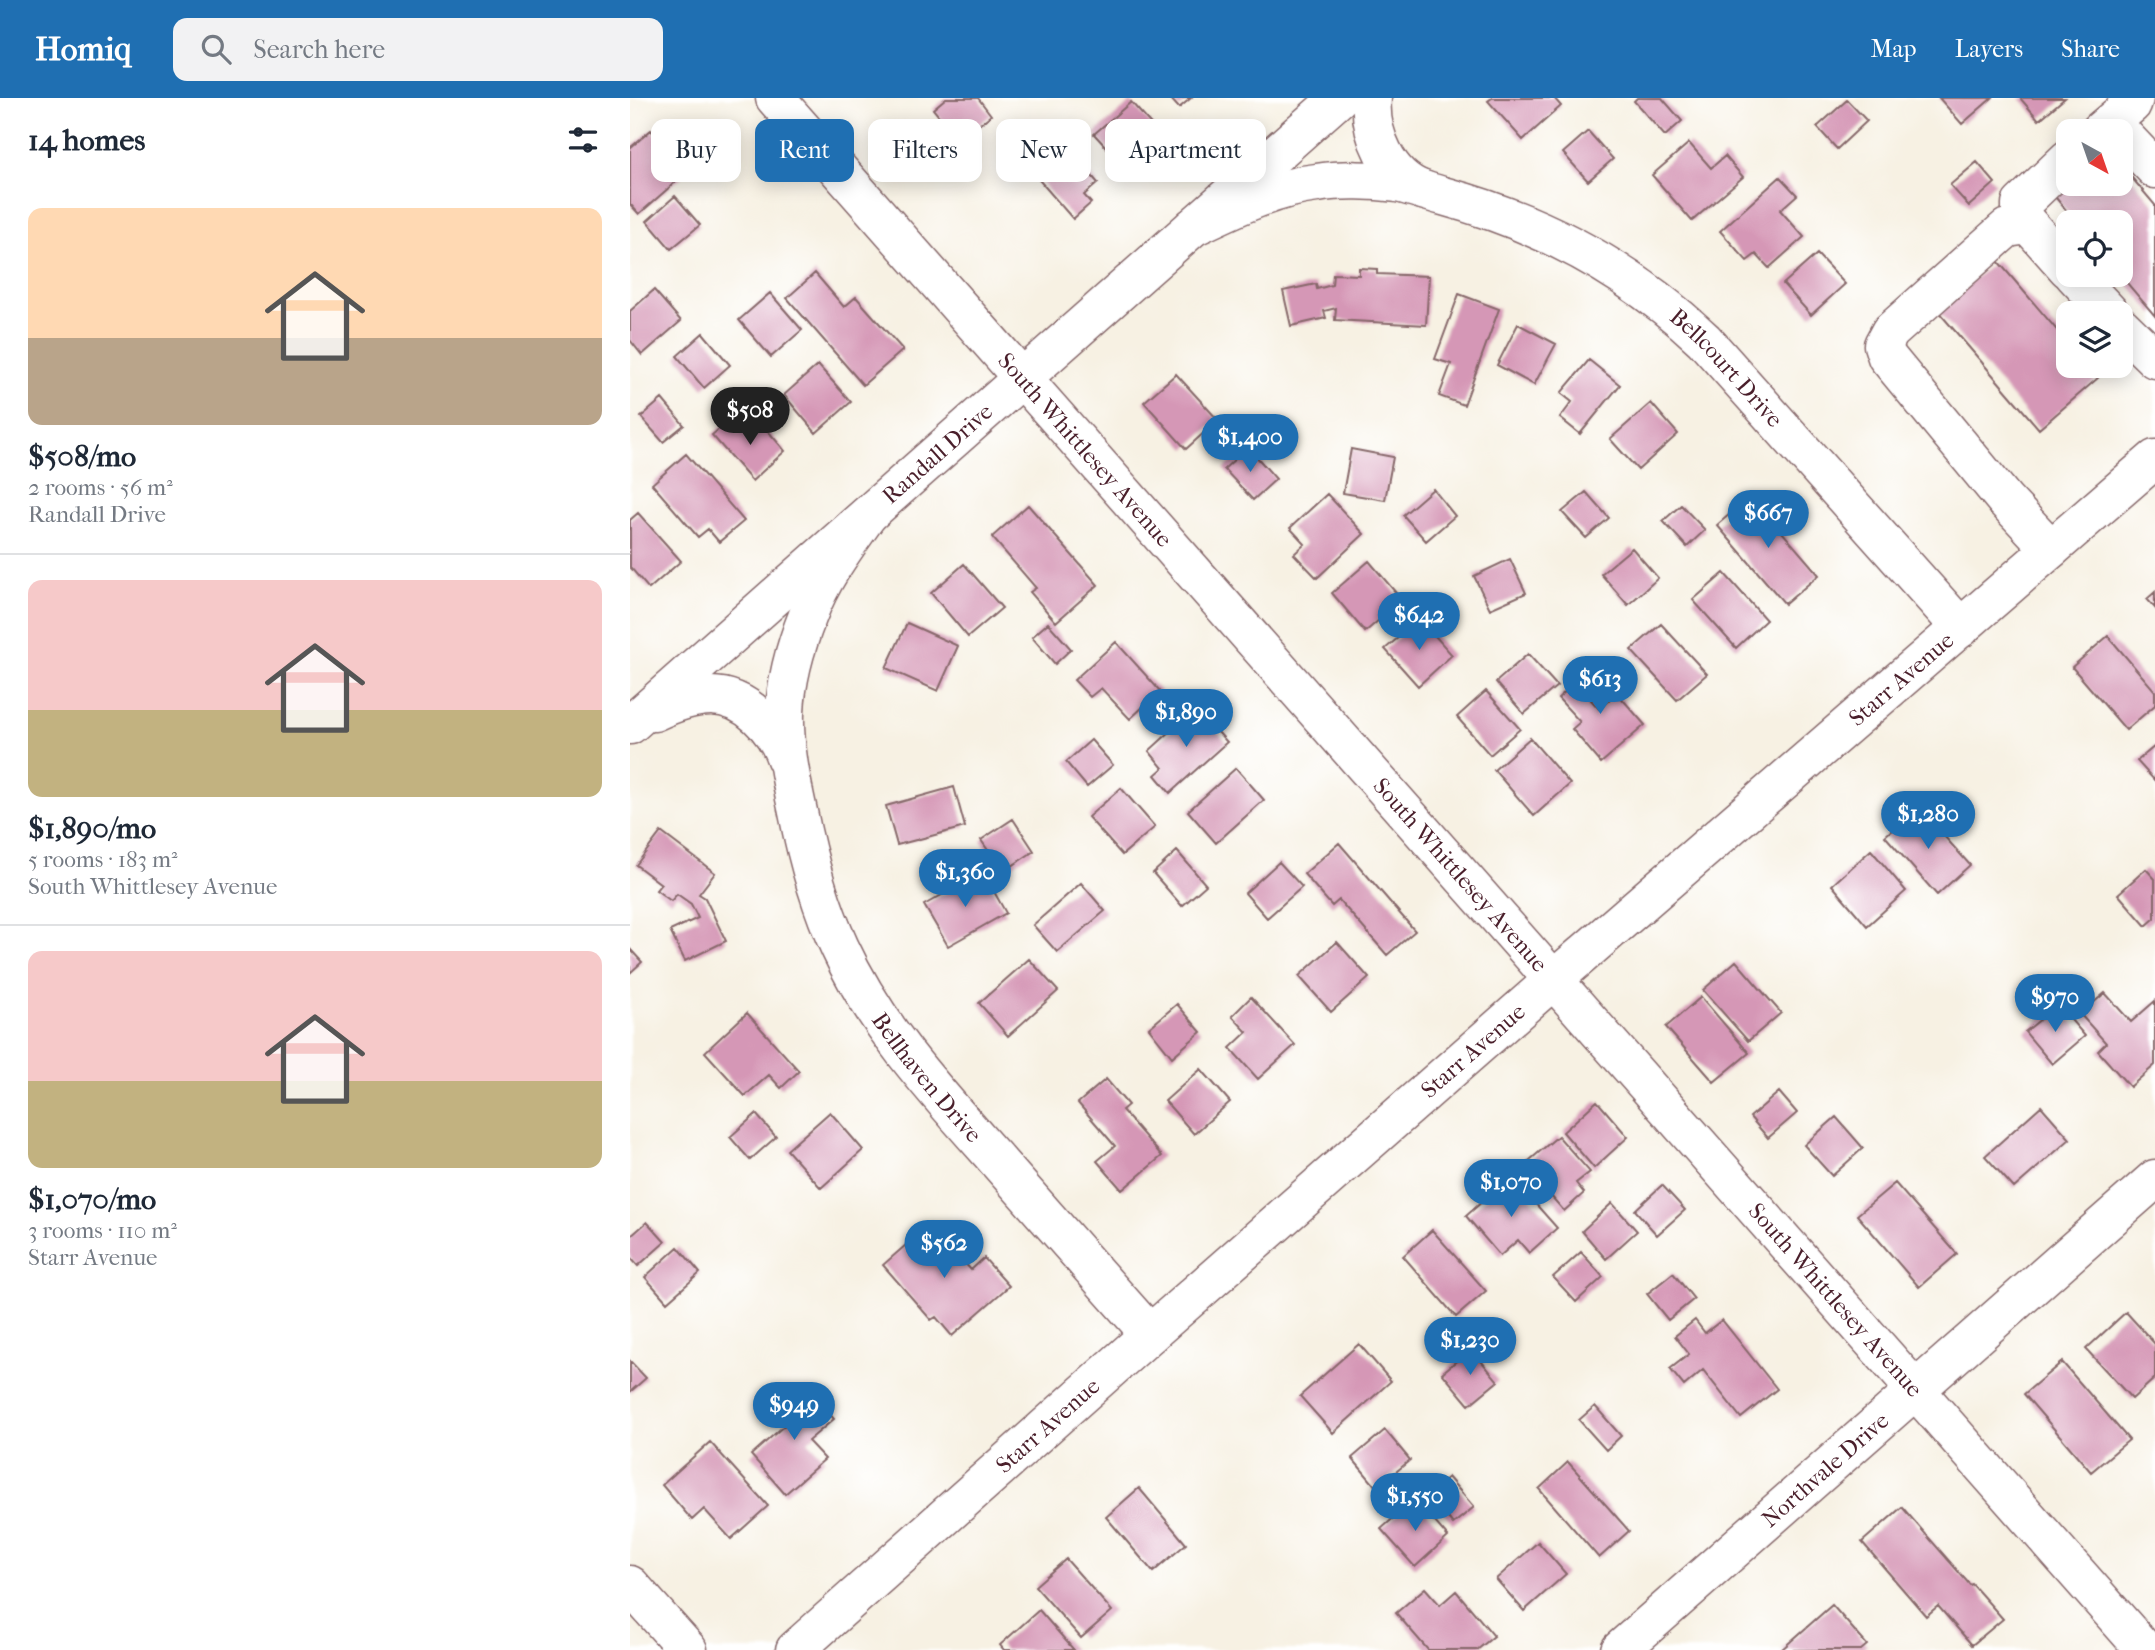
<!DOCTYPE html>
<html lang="en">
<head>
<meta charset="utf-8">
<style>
	:root { --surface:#fff; --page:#f2f2f3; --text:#1f2937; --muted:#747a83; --line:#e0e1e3; --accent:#1f6fb2 }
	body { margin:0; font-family:"IM FELL French Canon",serif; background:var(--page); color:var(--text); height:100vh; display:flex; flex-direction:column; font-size:26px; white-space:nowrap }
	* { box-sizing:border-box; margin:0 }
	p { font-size:23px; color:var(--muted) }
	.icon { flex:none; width:38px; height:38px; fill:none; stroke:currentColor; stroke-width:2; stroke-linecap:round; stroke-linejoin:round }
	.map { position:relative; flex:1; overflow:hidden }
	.details { display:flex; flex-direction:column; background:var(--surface); width:630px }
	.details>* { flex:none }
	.banner { position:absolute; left:21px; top:21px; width:665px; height:63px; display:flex; gap:14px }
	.needle { width:46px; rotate:140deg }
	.tools { position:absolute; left:1426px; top:21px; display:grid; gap:14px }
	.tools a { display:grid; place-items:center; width:77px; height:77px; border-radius:14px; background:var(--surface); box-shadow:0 4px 18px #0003; font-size:35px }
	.price { position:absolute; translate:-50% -60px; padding:0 16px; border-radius:24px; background:var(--accent); color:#fff; font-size:23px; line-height:46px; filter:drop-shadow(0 2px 4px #0008) }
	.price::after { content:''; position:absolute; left:50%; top:42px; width:21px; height:16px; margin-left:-10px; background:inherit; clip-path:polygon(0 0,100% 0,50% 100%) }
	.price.current { background:#222; color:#fff }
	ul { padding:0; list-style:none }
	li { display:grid; align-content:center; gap:14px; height:371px; padding:0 28px }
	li+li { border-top:2px solid var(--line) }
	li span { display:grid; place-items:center; height:217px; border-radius:14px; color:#555 }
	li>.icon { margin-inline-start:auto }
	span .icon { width:126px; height:126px; fill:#fffc; stroke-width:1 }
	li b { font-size:30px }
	h2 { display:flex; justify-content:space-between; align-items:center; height:84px; padding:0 28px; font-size:30px }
	.tag { padding:0 24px; border-radius:14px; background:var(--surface); box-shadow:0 4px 18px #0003; font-size:24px; line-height:63px }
	.tag.current { background:var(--accent); color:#fff }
	header { display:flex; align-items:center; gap:42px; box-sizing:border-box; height:98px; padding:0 35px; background:var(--accent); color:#fff }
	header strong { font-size:33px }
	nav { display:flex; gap:38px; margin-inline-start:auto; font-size:24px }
	.search { width:490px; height:63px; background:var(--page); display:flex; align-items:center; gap:18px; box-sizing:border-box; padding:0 24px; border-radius:14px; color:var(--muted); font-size:26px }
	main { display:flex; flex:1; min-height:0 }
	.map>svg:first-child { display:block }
	.building { fill:#d597b6 }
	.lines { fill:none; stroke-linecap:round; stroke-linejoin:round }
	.minor-casing { stroke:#87686b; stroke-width:41 }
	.minor { stroke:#fff; stroke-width:38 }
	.labels { text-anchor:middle; stroke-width:5; stroke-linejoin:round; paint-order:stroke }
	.street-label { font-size:23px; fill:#4a1f2b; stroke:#fff }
</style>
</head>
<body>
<header>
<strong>Homiq</strong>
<div class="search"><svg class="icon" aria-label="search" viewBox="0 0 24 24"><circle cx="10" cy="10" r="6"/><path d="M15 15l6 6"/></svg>Search here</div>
<nav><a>Map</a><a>Layers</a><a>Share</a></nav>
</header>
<main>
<section class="details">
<h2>14 homes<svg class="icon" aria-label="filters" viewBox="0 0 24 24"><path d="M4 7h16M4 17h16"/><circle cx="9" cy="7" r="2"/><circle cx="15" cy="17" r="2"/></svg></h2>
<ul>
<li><span style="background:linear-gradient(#ffd9b3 60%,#b9a48a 0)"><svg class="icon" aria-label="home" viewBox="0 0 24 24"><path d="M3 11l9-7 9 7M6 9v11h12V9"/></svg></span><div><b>$508/mo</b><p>2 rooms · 56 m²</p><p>Randall Drive</p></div></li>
<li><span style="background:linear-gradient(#f6c9c9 60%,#c2b280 0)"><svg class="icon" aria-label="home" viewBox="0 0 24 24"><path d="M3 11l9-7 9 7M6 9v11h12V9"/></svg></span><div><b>$1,890/mo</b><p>5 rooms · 183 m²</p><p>South Whittlesey Avenue</p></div></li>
<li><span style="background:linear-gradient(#f6c9c9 60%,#c2b280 0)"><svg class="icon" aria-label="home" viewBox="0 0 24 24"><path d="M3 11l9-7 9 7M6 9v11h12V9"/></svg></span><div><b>$1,070/mo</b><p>3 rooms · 110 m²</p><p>Starr Avenue</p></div></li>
</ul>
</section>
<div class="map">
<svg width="1525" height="1552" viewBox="0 0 1525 1552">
	<rect width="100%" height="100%" fill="#fff"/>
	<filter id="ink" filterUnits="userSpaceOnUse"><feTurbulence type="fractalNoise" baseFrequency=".0143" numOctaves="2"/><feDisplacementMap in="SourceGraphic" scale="14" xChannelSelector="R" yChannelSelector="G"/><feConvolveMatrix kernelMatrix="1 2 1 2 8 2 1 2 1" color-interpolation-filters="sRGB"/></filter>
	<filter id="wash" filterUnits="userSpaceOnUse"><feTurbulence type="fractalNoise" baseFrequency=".00686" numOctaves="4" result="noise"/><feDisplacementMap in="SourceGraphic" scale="28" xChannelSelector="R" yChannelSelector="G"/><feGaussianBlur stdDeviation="1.57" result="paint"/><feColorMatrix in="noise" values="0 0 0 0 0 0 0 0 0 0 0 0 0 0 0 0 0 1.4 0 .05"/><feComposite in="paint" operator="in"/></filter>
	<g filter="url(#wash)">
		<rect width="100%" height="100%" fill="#f7f1e3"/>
		<g id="blocks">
			<path class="building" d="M 316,0 L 348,0 L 361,17 L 329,43 L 303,11 Z
				M 540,0 L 561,0 L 549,10 Z
				M 862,0 L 924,0 L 931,8 L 893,42 L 858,3 Z
				M 1007,0 L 1032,0 L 1052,23 L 1035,38 L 1004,3 Z
				M 1309,0 L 1362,0 L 1332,26 Z
				M 1390,0 L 1435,0 L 1409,22 Z
				M 1217,2 L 1237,23 L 1207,51 L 1187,29 Z
				M 501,4 L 527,33 L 490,64 L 464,36 Z
				M 21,32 L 57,74 L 9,116 L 0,106 L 0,50 Z
				M 958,33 L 983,61 L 958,83 L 933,55 Z
				M 429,40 L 468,85 L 454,97 L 461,105 L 443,121 L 397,68 Z
				M 1059,45 L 1081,70 L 1095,58 L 1113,79 L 1062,123 L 1022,77 Z
				M 1347,64 L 1365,85 L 1339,108 L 1320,87 Z
				M 1491,67 L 1525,107 L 1525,218 L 1491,178 L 1491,124 L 1446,124 L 1421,94 L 1438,86 L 1491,86 Z
				M 1150,79 L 1167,97 L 1150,112 L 1174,139 L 1139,170 L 1126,156 L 1117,163 L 1090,133 Z
				M 45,98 L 70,127 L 41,151 L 17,123 Z
				M 1187,156 L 1215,186 L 1181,217 L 1153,186 Z
				M 1367,162 L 1438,245 L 1438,268 L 1458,268 L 1468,280 L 1409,331 L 1307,212 Z
				M 729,170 L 747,171 L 747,176 L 799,178 L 796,227 L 705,222 L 706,210 L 694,213 L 696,220 L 661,228 L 653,193 L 686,186 L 687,191 L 702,187 L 703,176 L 729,177 Z
				M 185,175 L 214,209 L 226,199 L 273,252 L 233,287 L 157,200 Z
				M 24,192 L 51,223 L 12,257 L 0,242 L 0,213 Z
				M 140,195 L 172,232 L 141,259 L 109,222 Z
				M 829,196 L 869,211 L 834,307 L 809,298 L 821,266 L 805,261 Z
				M 888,226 L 926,246 L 904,287 L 867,267 Z
				M 73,235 L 100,267 L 74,290 L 47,258 Z
				M 959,262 L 990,287 L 950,336 L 930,320 L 942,304 L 931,295 Z
				M 188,267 L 221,304 L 186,335 L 154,297 Z
				M 546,276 L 588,322 L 556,351 L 514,304 Z
				M 32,301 L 54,327 L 33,344 L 11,319 Z
				M 1021,305 L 1048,336 L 1008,372 L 980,341 Z
				M 126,319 L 155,353 L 122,383 L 82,337 L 97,324 L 108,335 Z
				M 618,349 L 646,381 L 623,402 L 594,371 Z
				M 721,351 L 763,359 L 755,402 L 713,395 Z
				M 56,356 L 114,423 L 89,444 L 78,431 L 68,439 L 22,386 Z
				M 803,391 L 825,418 L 796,443 L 773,417 Z
				M 956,394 L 979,420 L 956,440 L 932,414 Z
				M 697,396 L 734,436 L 687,480 L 664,456 L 675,446 L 660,430 Z
				M 1121,398 L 1189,477 L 1155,506 L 1087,427 Z
				M 398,407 L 468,487 L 426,524 L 400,494 L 406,490 L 362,439 Z
				M 1051,407 L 1075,432 L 1057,449 L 1033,423 Z
				M 8,415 L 51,463 L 19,491 L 0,469 L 0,422 Z
				M 1002,450 L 1028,480 L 998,507 L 971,476 Z
				M 880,461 L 896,495 L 860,511 L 844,478 Z
				M 739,463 L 772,502 L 735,534 L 702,495 Z
				M 334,466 L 372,510 L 338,539 L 301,495 Z
				M 1094,475 L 1136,522 L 1106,550 L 1063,502 Z
				M 1525,494 L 1525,510 L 1517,501 Z
				M 790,521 L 822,557 L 788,588 L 755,551 Z
				M 277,525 L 328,548 L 308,593 L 256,570 Z
				M 418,525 L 441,551 L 425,566 L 402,539 Z
				M 1031,526 L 1077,576 L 1047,602 L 1001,552 Z
				M 1478,538 L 1525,593 L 1525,607 L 1496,632 L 1442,569 Z
				M 486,544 L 530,593 L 500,621 L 471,590 L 460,599 L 444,582 Z
				M 898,556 L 927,588 L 894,616 L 866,584 Z
				M 963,569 L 978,587 L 961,602 L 969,611 L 987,595 L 1015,627 L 971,665 L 942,631 L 950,624 L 928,600 Z
				M 856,593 L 890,631 L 860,657 L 827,619 Z
				M 566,610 L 597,644 L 540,695 L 525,677 L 533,670 L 519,653 Z
				M 900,640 L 940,686 L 904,718 L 864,672 Z
				M 461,642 L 483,667 L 457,689 L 436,664 Z
				M 1525,648 L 1525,683 L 1507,663 Z
				M 606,670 L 634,702 L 586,745 L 558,713 Z
				M 324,689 L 335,729 L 267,747 L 256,708 Z
				M 491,690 L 525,729 L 492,757 L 458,719 Z
				M 1288,709 L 1340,767 L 1307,797 L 1255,738 Z
				M 383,721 L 404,753 L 373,774 L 351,742 Z
				M 31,734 L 85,775 L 69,796 L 75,800 L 96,843 L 55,863 L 40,833 L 68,820 L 61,806 L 47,796 L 41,803 L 26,792 L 31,786 L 6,767 Z
				M 709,745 L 785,833 L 757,857 L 709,802 L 702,808 L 674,776 Z
				M 1241,752 L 1276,793 L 1237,828 L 1202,787 Z
				M 547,753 L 576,787 L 552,808 L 523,775 Z
				M 649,764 L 672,789 L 637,820 L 615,795 Z
				M 1516,771 L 1525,781 L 1525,820 L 1516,828 L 1488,796 Z
				M 353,774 L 376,815 L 318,848 L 294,807 Z
				M 451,785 L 475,813 L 427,854 L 403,827 Z
				M 707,844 L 739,880 L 701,914 L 669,878 Z
				M 0,851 L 12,864 L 0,875 Z
				M 399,861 L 428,893 L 378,938 L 349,905 Z
				M 1106,863 L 1151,915 L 1118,943 L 1073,892 Z
				M 1475,895 L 1501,924 L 1525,903 L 1525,967 L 1500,989 L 1468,953 L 1476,945 L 1450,916 Z
				M 621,899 L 665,947 L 628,981 L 600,950 L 617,934 L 602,918 Z
				M 1071,899 L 1119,955 L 1084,984 L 1036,929 Z
				M 547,906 L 571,934 L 542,959 L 519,930 Z
				M 1428,907 L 1455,938 L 1422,966 L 1395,934 Z
				M 117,915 L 169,973 L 151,990 L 139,977 L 115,998 L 75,954 Z
				M 571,971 L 600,1004 L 564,1036 L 535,1003 Z
				M 476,981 L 498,1007 L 492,1012 L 532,1058 L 492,1092 L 467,1063 L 485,1048 L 448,1005 Z
				M 1149,994 L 1167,1015 L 1138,1040 L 1120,1019 Z
				M 967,1003 L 998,1039 L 964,1070 L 933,1034 Z
				M 1411,1008 L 1440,1041 L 1384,1090 L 1355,1058 Z
				M 200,1014 L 233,1052 L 191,1090 L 157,1052 Z
				M 126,1016 L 146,1039 L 120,1062 L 100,1039 Z
				M 1206,1019 L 1233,1050 L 1202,1078 L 1174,1047 Z
				M 928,1038 L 960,1074 L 946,1085 L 954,1095 L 934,1113 L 894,1067 Z
				M 881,1078 L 927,1130 L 899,1155 L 888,1142 L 870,1158 L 836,1118 Z
				M 1265,1085 L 1327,1156 L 1289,1189 L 1227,1117 Z
				M 1032,1087 L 1055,1112 L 1027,1137 L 1005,1112 Z
				M 982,1105 L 1007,1133 L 976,1161 L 952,1133 Z
				M 17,1124 L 35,1144 L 8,1168 L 0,1159 L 0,1139 Z
				M 300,1126 L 341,1172 L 354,1160 L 379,1188 L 322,1238 L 306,1219 L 301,1222 L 253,1167 Z
				M 802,1132 L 856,1193 L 826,1219 L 773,1158 Z
				M 48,1149 L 70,1175 L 37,1204 L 15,1179 Z
				M 951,1154 L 973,1179 L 946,1204 L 923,1179 Z
				M 1043,1175 L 1064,1201 L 1038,1222 L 1017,1196 Z
				M 1496,1214 L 1525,1246 L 1525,1280 L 1502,1301 L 1456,1251 Z
				M 1065,1222 L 1075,1235 L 1092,1222 L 1147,1291 L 1111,1320 L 1073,1272 L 1054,1288 L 1040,1271 L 1059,1256 L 1045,1238 Z
				M 729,1246 L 761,1283 L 703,1335 L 670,1298 Z
				M 841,1251 L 868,1283 L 839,1307 L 812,1275 Z
				M 0,1263 L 16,1280 L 0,1294 Z
				M 1432,1264 L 1499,1342 L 1461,1374 L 1394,1296 Z
				M 177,1290 L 204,1321 L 178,1343 L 195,1361 L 155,1396 L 121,1357 L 156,1326 L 147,1317 Z
				M 965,1308 L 991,1338 L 976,1352 L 949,1322 Z
				M 755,1332 L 780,1362 L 747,1390 L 722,1360 Z
				M 80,1344 L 138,1408 L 101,1441 L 74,1411 L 62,1422 L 32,1387 Z
				M 938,1364 L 999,1433 L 969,1460 L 909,1391 Z
				M 818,1379 L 844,1409 L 823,1426 L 798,1396 Z
				M 509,1390 L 556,1446 L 523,1474 L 476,1419 Z
				M 785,1401 L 818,1439 L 785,1469 L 751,1431 Z
				M 1272,1409 L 1340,1487 L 1342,1486 L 1373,1521 L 1342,1547 L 1308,1508 L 1296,1518 L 1232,1444 Z
				M 908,1444 L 936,1476 L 894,1513 L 866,1481 Z
				M 436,1461 L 482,1513 L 451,1540 L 405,1488 Z
				M 795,1490 L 810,1507 L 826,1493 L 864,1538 L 847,1552 L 798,1552 L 766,1515 Z
				M 1202,1507 L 1237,1547 L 1231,1552 L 1151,1552 Z
				M 409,1512 L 444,1552 L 374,1552 L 370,1547 Z"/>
		</g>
	</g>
	<g filter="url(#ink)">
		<use href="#blocks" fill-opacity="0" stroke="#87686b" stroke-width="2"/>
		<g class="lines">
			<defs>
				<g id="minor">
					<path id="s1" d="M 145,0 L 1515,1552"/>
					<path d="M 742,0 C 739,35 757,79 793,92"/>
					<path d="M 1470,33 L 1502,6 L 1504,0"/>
					<path d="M 1491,35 L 1525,71"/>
					<path d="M 1438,61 L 1391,106 L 1391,118 L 1438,171"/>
					<path d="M 1398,127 L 1377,130 L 1260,234 L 1253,247 L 1257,259 L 1375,402 L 1421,451"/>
					<path id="s2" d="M 563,129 C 603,110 643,90 687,85 C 710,81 744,82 767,85 C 782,88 798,94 813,98 C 913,125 999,171 1074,242 L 1331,530"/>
					<path d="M 1444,177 L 1480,215"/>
					<path d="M 1491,228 L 1525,261"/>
					<path id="s3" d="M 237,418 C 215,449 191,481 178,517 C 166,547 156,582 155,615 C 154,648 161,682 168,714 C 177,760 190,807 210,850 C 247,930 305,993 363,1058 C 415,1117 467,1177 520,1236"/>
					<path d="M 24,614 C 41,606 62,598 81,598 C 116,598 146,631 156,661"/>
					<path id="s4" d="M 0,627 L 709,0"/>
					<path d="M 0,1487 L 58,1552"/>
					<path id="s5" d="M 165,1552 L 520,1236 L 922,883 L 1525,361"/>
					<path id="s6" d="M 990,1552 L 1525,1081"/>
				</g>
			</defs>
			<use href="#minor" class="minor-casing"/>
			<use href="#minor" class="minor"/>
		</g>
	</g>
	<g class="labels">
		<g class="street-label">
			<text dy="8" stroke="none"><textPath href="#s2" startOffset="597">Bellcourt Drive</textPath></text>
			<text dy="8" stroke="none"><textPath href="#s1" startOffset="469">South Whittlesey Avenue</textPath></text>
			<text dy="8" stroke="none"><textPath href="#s4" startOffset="410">Randall Drive</textPath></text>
			<text dy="8" stroke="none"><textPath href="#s5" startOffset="1472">Starr Avenue</textPath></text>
			<text dy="8" stroke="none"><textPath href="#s1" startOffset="1036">South Whittlesey Avenue</textPath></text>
			<text dy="8" stroke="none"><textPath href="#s5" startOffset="905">Starr Avenue</textPath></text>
			<text dy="8" stroke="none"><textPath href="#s3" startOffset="616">Bellhaven Drive</textPath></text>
			<text dy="8" stroke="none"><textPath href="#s1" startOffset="1603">South Whittlesey Avenue</textPath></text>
			<text dy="8" stroke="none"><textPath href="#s5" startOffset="338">Starr Avenue</textPath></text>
			<text dy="8" stroke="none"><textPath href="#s6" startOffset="273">Northvale Drive</textPath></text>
		</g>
	</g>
</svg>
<div class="tools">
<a><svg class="needle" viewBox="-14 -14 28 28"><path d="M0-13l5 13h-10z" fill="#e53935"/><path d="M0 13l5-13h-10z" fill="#747a83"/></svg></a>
<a><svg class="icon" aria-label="locate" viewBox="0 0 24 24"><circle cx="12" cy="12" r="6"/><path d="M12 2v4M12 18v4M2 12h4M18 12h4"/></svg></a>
<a><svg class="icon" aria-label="layers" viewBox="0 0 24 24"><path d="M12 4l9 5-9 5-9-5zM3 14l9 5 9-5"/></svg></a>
</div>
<b class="price current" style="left:120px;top:349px">$508</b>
<b class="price" style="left:620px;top:376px">$1,400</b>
<b class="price" style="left:1138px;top:452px">$667</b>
<b class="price" style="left:789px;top:554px">$642</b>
<b class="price" style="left:970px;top:618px">$613</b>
<b class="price" style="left:556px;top:651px">$1,890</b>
<b class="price" style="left:1298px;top:753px">$1,280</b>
<b class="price" style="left:335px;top:811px">$1,360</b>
<b class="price" style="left:1425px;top:936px">$970</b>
<b class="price" style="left:881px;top:1121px">$1,070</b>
<b class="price" style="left:314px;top:1182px">$562</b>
<b class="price" style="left:840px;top:1279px">$1,230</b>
<b class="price" style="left:164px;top:1344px">$949</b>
<b class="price" style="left:785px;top:1435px">$1,550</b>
<div class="banner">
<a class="tag">Buy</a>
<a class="tag current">Rent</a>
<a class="tag">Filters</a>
<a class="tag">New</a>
<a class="tag">Apartment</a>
</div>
</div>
</main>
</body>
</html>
